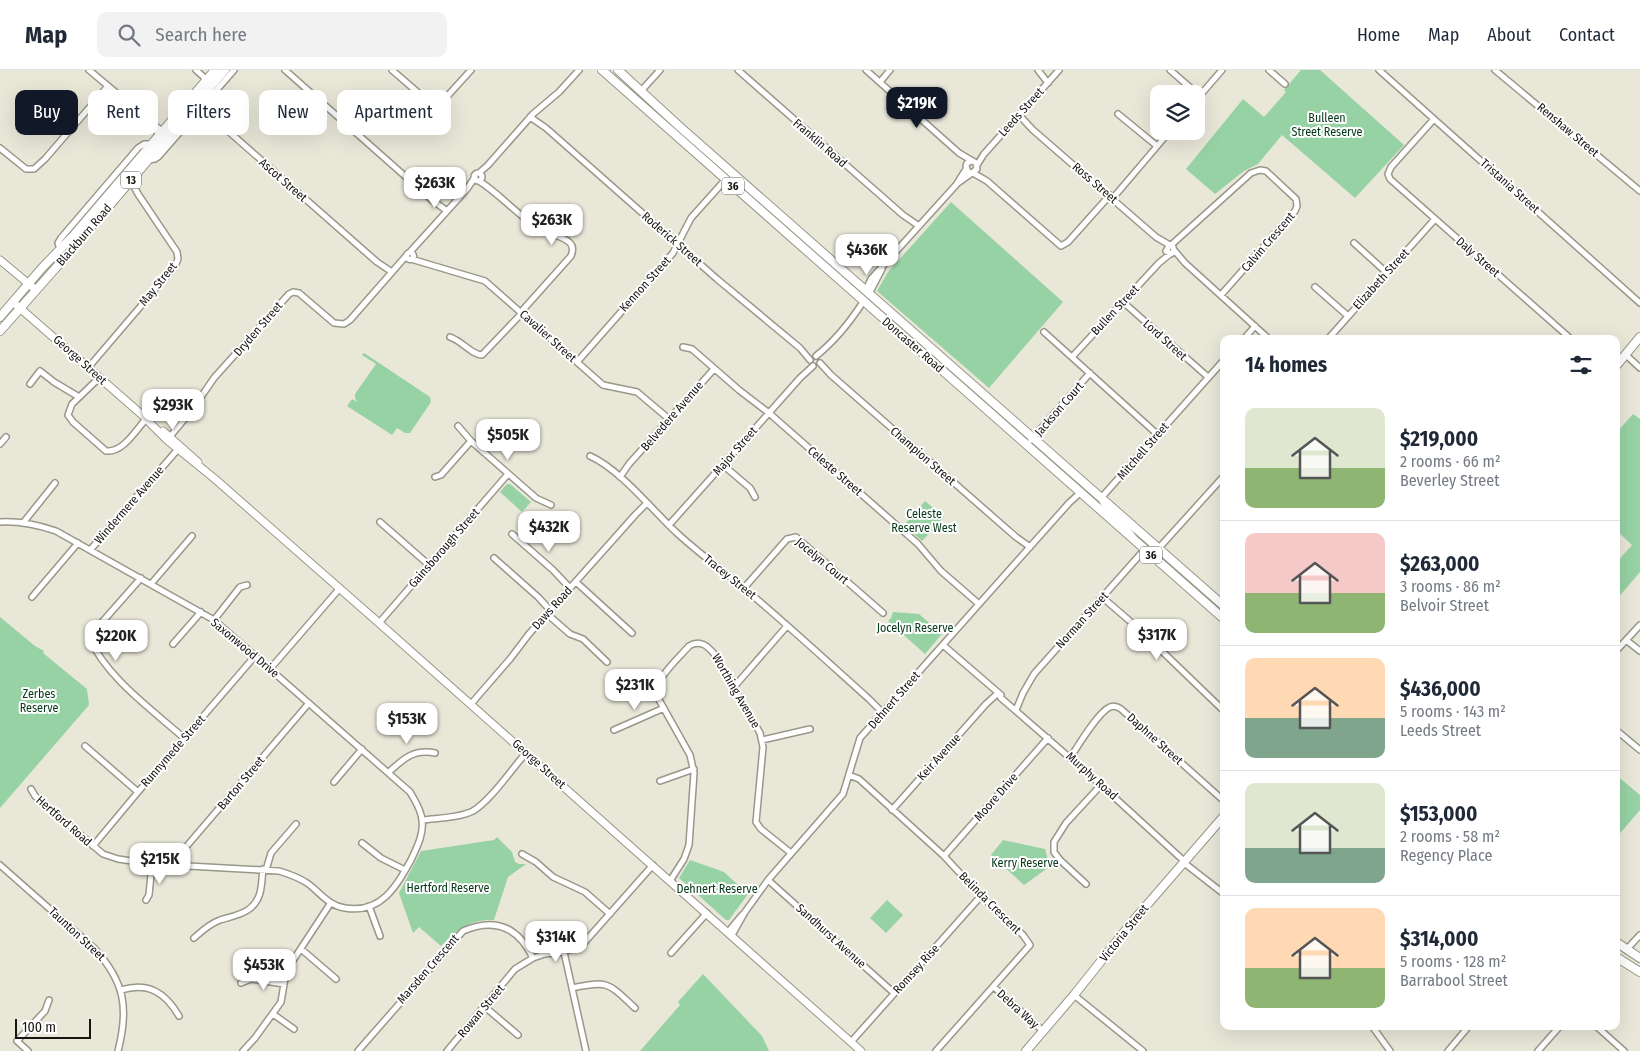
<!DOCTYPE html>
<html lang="en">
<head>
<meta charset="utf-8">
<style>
	:root { --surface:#fff; --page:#f2f2f3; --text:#1f2937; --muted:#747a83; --line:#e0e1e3; --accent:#111827 }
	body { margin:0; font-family:"Fira Sans Condensed",sans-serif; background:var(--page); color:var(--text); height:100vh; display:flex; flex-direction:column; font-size:19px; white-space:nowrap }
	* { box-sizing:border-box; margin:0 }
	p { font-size:16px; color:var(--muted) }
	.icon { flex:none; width:28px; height:28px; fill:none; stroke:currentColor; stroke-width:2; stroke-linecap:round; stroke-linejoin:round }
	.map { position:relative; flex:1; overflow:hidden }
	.details { position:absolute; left:1220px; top:265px; width:400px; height:695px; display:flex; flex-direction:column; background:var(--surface); border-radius:10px; box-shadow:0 5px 20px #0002 }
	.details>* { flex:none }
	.hud { position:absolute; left:15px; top:20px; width:475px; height:45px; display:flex; gap:10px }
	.tools { position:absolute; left:1150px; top:15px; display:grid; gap:10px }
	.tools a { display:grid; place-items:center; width:55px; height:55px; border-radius:10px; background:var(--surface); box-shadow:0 5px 20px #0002; font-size:25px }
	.scale { position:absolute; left:15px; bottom:12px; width:76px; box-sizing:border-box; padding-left:5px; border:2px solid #161510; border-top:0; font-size:14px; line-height:18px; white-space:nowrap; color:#161510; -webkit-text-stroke:4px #fff; paint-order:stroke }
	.price { position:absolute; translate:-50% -42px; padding:0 11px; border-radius:10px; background:#fff; color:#222; font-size:16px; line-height:32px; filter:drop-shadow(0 1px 2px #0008) }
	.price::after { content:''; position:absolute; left:50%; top:30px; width:15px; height:11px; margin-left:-8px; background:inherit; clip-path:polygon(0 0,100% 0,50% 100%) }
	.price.current { background:var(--accent); color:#fff }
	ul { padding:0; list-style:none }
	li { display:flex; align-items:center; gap:15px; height:125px; padding:0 25px }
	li+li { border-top:1px solid var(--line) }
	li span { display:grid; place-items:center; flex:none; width:140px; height:100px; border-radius:10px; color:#555 }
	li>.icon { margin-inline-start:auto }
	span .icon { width:60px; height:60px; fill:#fffc; stroke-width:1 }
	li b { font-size:21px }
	h2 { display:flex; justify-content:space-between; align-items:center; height:60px; padding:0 25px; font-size:21px }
	.tag { padding:0 18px; border-radius:10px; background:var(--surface); box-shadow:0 5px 20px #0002; font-size:18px; line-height:45px }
	.tag.current { background:var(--accent); color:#fff }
	header { display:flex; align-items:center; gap:30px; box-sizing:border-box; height:70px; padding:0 25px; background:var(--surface); border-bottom:1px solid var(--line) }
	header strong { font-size:24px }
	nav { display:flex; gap:28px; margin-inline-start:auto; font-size:18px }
	.search { width:350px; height:45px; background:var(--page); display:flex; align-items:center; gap:12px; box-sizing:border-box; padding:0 18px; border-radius:10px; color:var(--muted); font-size:19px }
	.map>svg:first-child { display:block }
	.green { fill:#97d2a4 }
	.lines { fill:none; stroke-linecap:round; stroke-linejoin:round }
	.street-casing { stroke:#999789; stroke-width:8 }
	.secondary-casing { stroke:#999789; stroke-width:9 }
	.primary-casing { stroke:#999789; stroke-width:10 }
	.street { stroke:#fff; stroke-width:5 }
	.secondary { stroke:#fff; stroke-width:7 }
	.primary { stroke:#fff; stroke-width:8 }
	.labels { text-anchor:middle; stroke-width:4; stroke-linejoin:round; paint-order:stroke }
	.shield { fill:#fff; stroke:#5c5b58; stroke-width:1 }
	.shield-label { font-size:11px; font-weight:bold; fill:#161510 }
	.street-label { font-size:12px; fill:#161510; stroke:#fff }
	.park-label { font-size:12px; fill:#07391a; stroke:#fff }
</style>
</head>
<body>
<header>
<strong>Map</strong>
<div class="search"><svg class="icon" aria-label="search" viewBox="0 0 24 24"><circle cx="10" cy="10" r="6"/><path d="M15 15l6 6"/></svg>Search here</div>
<nav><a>Home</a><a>Map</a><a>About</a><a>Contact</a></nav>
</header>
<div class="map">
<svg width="1640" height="981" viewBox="0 0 1640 981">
	<rect width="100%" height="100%" fill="#e9e7d8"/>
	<path class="green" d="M 1301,0 L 1320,0 L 1404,75 L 1355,128 L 1282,65 L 1258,94 L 1244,101 L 1215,124 L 1186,99 L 1243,29 L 1264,47 L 1286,22 L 1284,20 Z
		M 951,132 L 1063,232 L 989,318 L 877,221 L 888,202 Z
		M 364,283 L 430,327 L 431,332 L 410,363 L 405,363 L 397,358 L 392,365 L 347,336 L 352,329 L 357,332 L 355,328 L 355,324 L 376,294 L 362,285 Z
		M 1633,344 L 1640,349 L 1640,502 L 1616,530 L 1616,493 L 1632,475 L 1616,460 L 1616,363 Z
		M 507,414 L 510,414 L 531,432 L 522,442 L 500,422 Z
		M 925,431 L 944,447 L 922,471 L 904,455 Z
		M 893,542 L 919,544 L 942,564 L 925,584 L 888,551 L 891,548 Z
		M 0,547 L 35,576 L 44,581 L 43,583 L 87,619 L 89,635 L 0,738 Z
		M 1616,705 L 1640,725 L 1640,740 L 1616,768 Z
		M 497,767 L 512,782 L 515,792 L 519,794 L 526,794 L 508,807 L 494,850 C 470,849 457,860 441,876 L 419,857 L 413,863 L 399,823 L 421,781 L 494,770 Z
		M 1003,770 L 1045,779 L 1048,790 L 1052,795 L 1024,815 L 991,785 Z
		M 690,790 L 724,802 L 748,824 L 729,850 L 726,850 L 679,808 Z
		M 887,830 L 903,845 L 886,863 L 870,848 Z
		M 703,904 L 762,966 L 769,981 L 640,981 L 680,935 L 678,932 Z"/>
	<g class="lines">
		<defs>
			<path id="street" d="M 89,0 L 163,62
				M 196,0 L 208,11
				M 285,0 L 432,130 L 447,141
				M 392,0 L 430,33 L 436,35 L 442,32 L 471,0
				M 738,0 L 903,145 L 919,156
				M 866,0 L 959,83 L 976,93 L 977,99 L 972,103 L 968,102 L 966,96 L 967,93 L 972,91
				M 1038,0 L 1048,13
				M 1170,0 L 1200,26
				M 1269,0 L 1285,14
				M 1379,0 L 1640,233
				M 1495,0 L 1640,121
				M 880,12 L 890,0
				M 641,21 L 660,0
				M 33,30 L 69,61
				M 1196,30 L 1222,0
				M 194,31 L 377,192 L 392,202
				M 1118,44 L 1157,76
				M 1019,45 L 1033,60 L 1156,167 L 1173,177 L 1174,181 L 1171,184 L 1166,181 L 1169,176
				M 530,47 L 546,58 L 717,209 L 800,278 L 810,290
				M 143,48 L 153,59 L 163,65
				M 1434,49 L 1391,97 L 1388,104 L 1390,109 L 1571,269
				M 0,78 L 26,99 L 34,99 L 45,89 L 108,16
				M 148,90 L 155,89 L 158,87 L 234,0
				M 977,95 L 984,84 L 1059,0
				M 479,103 L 488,95 L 533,44 L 559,22 L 579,0
				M 973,103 L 987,111 L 1061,176 L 1068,172 L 1110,125
				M474 107a4 4 0 1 1 8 0a4 4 0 1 1-8 0Z
				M 479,111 C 500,124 516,144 537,157 C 545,162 564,167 569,172 C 574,176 573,181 571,186 L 521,242
				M 958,113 L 972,103
				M 1113,128 L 1170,61
				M 1354,173 L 1387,203
				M 1170,176 L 1251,103 L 1260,100 L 1266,101 L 1296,129 L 1297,136 L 1295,141 L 1221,225
				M 60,179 L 58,173 L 61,168 L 138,78 L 144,74 L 151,74
				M 1174,180 L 1185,193 L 1269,269
				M 410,182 L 467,119 L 475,107
				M406.5 186a3.5 3.5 0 1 1 7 0a3.5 3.5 0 1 1-7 0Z
				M 411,189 L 485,211 L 603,315 L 637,322 L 669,349
				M 1315,217 L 1348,246
				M 865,221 L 871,209 L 956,115 L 966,99
				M 869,224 L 882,199
				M 1123,232 L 1208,307
				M 1044,262 L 1157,364
				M 450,267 C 462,271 472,285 482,285 L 522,243
				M 1244,269 L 1255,256
				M 1328,269 L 1435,149
				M 683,277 L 692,279 L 739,320 L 769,343 L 918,474 L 941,501 L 979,534
				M 1626,285 L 1640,298
				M 816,286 C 835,271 850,252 863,232
				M 1072,287 L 1159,193 L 1170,184
				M 577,292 L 673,183 L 691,148 L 726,109
				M 820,293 L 831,305 L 1016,467 L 1030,477
				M 88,298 L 175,196 L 178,189 L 177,182 L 138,124 L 131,111
				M 99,308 L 72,334 L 68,345 L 73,352 L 106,381 C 123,383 136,360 146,349
				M 30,314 L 40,301 L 54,312 L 79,327
				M 458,356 L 471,371 L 536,428 L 551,435
				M 168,369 L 192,340 L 214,308 L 289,224 L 293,222 L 299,223 L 334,253 L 344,254 L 350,250 L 406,186
				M 1031,370 L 1090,303
				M 0,374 L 6,367
				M 590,386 C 621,400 653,441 678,464 C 702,486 728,504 752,525 C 792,559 830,594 869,629 L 883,643
				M 723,395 L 750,418 L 755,427
				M 435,407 L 441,405 L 471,371
				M 620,407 L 629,394 L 714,299
				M 0,452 C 20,451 38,455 56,461 L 214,550 L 410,722 C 415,731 421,739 422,750 C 424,764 417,777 411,790 C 396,817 381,844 345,838 C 327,835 320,822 307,813 C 298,807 289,804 279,801 L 152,794 L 118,789 L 103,784 L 35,726 L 31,719
				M 380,452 L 429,495
				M 23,453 L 55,413
				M 669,455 L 800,308 L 813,296
				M 512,464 L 553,500 L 570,518
				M 1133,466 C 1124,452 1105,444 1101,428 L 1224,290
				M 91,479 L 179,378
				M 1158,479 L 1224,406
				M 494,488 L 538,527 L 550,540
				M 141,508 L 89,567 C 106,607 151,639 184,668
				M 576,512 L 632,563
				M 151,514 L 192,466
				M 744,518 L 787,469 L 796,467 L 883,543
				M 32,527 L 78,473
				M 1102,527 L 1139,559 L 1224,641
				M 547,544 L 570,564 L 583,569 L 607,592
				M 214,550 L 240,517 L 247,515
				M 379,553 L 508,404
				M 1626,570 L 1640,581
				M 173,574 L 201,542
				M 943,575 L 1001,625
				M 1616,581 L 1640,555
				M 270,599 L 340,518
				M 734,617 L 787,556
				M 998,623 L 1001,628 L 1101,715 L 1184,791
				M 471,634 L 510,589 L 529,564 L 636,444 L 647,433
				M 1016,640 L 1023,623 L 1034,604 L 1145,479
				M 614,660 L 664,638
				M 1616,660 L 1640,680
				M 762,670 L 810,659
				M 85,676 L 138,722
				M 1070,688 C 1078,676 1098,642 1110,637 C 1114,635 1118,637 1121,639 L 1224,731
				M 389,702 C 404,688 414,679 435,683
				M 849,705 L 859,709 L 944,786 L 981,826 L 1023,865 L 1030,875 L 936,981
				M 660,711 L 694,699
				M 334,712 L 362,679
				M 892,740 L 986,634 L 998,623
				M 423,750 C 438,748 459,748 473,741 C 491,730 511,700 526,683
				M 362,773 L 381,788 L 405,800
				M 93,776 L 138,722 L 255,586
				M 522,784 L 536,792 L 553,807 L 585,822 L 610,844
				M 944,786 L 1048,668
				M 1183,792 L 1224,824
				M 176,794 L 180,784 L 309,633
				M 0,795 L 94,878 C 125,912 129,938 118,981
				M 266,800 L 271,783 L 296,754
				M 768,810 L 894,923
				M 670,811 L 684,789 L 689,775 L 694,703 L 690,685 L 658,628 C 653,609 677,590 689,576 C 700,569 708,576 715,585 L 760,663 L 763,677 L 756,752 L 761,759 L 791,783
				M 1086,814 L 1060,790 L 1054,782 L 1054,772 L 1066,753 L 1101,715
				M 146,830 L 149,825 L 152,794
				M 369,836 L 380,866
				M 728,862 L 742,845
				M 732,865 L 745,842 L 768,810 L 843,724 L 860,668 L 1069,433 L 1081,422
				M 194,868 C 202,861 209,854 220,850 C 237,845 254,843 260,823 C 262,815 262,807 263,799
				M 301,879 L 336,909
				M 1626,880 L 1640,865
				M 564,882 L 586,981
				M 671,883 L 707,843
				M 241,913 L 251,909 L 284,914
				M 994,917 L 1043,961
				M 572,918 C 609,910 608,913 635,938
				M 121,920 C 148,912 165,922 179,946
				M 1074,925 L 1143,981
				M 485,937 L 518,965
				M 273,944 L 294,959
				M 1372,956 L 1390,981
				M 1596,956 L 1624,981
				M 851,972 L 981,826
				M 28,981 L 17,971 L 45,941 L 49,930
				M 243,981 L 255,968 L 281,932 L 285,908 L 290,895 L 330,834
				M 358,981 L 463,861 C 495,847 518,857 533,888
				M 447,981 L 515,899 L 533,888 L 545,884 L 564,882 L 583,874 L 653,795
				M 1448,981 L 1469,956
				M 1538,981 L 1560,956"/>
			<path id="secondary" d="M 0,190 L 36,220
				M 13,232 L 148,350
				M 146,349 L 167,370 L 215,409 L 379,553 L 861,981
				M 163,361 L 198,392"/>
			<path id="primary" d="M 602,0 L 1224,549
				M 618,0 L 680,57 L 1224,536
				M 0,247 L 42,198 L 73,166 L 215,0
				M 0,261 L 68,184 L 225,0
				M 1616,296 L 1640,267
				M 1616,872 L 1640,888
				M 1616,887 L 1640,902
				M 1026,981 L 1074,925 L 1133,851 L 1224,746"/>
		</defs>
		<use href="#street" class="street-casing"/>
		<use href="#secondary" class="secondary-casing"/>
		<use href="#primary" class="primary-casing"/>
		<use href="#street" class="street"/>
		<use href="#secondary" class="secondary"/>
		<use href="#primary" class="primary"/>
	</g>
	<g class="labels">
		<g class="shield">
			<rect x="121" y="101.5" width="20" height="17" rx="4"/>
			<rect x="722" y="107.5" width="22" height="17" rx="4"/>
			<rect x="1140" y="476.5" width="22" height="17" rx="4"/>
		</g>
		<g class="shield-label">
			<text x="131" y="114">13</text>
			<text x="733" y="120">36</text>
			<text x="1151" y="489">36</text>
		</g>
		<g class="street-label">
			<text transform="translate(1021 42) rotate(-48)" y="4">Leeds Street</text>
			<text transform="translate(1568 60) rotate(40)" y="4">Renshaw Street</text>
			<text transform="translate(820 73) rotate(41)" y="4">Franklin Road</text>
			<text transform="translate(283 110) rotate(41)" y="4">Ascot Street</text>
			<text transform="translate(1095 113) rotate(41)" y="4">Ross Street</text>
			<text transform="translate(1510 116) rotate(42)" y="4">Tristania Street</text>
			<text transform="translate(84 165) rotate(-49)" y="4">Blackburn Road</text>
			<text transform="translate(672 169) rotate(41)" y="4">Roderick Street</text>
			<text transform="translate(1268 172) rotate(-49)" y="4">Calvin Crescent</text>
			<text transform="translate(1478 187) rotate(41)" y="4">Daly Street</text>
			<text transform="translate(1381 209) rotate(-48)" y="4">Elizabeth Street</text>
			<text transform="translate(158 214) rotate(-51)" y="4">May Street</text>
			<text transform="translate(645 214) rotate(-48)" y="4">Kennon Street</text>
			<text transform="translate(1115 240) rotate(-47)" y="4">Bullen Street</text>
			<text transform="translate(258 259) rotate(-49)" y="4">Dryden Street</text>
			<text transform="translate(548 266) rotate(42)" y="4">Cavalier Street</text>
			<text transform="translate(1165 270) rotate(42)" y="4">Lord Street</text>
			<text transform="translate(913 275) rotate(41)" y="4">Doncaster Road</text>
			<text transform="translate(80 290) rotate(42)" y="4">George Street</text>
			<text transform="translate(1059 339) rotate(-49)" y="4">Jackson Court</text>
			<text transform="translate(672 346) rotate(-49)" y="4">Belvedere Avenue</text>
			<text transform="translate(735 381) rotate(-49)" y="4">Major Street</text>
			<text transform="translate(1143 381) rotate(-49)" y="4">Mitchell Street</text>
			<text transform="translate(923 386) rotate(41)" y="4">Champion Street</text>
			<text transform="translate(835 401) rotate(41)" y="4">Celeste Street</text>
			<text transform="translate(129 435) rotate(-49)" y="4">Windermere Avenue</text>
			<text transform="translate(444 478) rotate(-49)" y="4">Gainsborough Street</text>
			<text transform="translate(822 491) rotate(40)" y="4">Jocelyn Court</text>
			<text transform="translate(730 507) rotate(39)" y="4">Tracey Street</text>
			<text transform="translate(552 538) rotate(-48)" y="4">Daws Road</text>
			<text transform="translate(1082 550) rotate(-48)" y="4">Norman Street</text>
			<text transform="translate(245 578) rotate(40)" y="4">Saxonwood Drive</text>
			<text transform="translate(736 621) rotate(60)" y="4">Worthing Avenue</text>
			<text transform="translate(894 630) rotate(-49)" y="4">Dehnert Street</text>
			<text transform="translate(1155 669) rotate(42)" y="4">Daphne Street</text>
			<text transform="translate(173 681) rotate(-49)" y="4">Runnymede Street</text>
			<text transform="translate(939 687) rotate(-48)" y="4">Keir Avenue</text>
			<text transform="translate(539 694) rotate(42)" y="4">George Street</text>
			<text transform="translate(1092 706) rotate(42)" y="4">Murphy Road</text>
			<text transform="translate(241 713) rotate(-50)" y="4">Barton Street</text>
			<text transform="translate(996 727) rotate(-49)" y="4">Moore Drive</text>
			<text transform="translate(64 751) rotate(41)" y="4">Hertford Road</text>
			<text transform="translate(990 833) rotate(45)" y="4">Belinda Crescent</text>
			<text transform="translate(1124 863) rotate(-51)" y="4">Victoria Street</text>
			<text transform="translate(77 864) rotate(43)" y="4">Taunton Street</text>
			<text transform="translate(831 866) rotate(42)" y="4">Sandhurst Avenue</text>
			<text transform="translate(428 899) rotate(-49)" y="4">Marsden Crescent</text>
			<text transform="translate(916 899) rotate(-48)" y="4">Romsey Rise</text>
			<text transform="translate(1018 939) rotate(42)" y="4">Debra Way</text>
			<text transform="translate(481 941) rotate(-50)" y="4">Rowan Street</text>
		</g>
		<g class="park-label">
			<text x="1327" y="52">Bulleen<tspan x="1327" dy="14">Street Reserve</tspan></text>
			<text x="924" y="448">Celeste<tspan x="924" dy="14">Reserve West</tspan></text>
			<text x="915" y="562">Jocelyn Reserve</text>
			<text x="39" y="628">Zerbes<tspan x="39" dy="14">Reserve</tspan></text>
			<text x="1025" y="797">Kerry Reserve</text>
			<text x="448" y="822">Hertford Reserve</text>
			<text x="717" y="823">Dehnert Reserve</text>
		</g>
	</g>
</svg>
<div class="tools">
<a><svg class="icon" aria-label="layers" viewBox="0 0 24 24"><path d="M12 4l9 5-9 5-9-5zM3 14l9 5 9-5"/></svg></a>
</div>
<div class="scale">100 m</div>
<b class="price current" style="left:917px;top:59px">$219K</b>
<b class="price" style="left:435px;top:139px">$263K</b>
<b class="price" style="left:552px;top:176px">$263K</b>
<b class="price" style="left:867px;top:206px">$436K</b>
<b class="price" style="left:173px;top:361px">$293K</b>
<b class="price" style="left:508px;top:391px">$505K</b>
<b class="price" style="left:549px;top:483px">$432K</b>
<b class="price" style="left:1157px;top:591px">$317K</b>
<b class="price" style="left:116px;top:592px">$220K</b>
<b class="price" style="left:635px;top:641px">$231K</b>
<b class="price" style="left:407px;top:675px">$153K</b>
<b class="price" style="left:160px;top:815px">$215K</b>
<b class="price" style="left:556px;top:893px">$314K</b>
<b class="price" style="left:264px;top:921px">$453K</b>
<div class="hud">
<a class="tag current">Buy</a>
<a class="tag">Rent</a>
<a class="tag">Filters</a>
<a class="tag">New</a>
<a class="tag">Apartment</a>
</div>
<section class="details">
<h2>14 homes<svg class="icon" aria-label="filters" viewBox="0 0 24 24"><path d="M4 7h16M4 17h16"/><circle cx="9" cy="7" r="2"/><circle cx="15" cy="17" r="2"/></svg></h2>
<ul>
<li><span style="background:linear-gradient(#dfe7d0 60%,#8fb573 0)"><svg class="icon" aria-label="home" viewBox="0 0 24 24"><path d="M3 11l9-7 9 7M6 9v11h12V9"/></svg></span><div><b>$219,000</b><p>2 rooms · 66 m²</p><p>Beverley Street</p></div></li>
<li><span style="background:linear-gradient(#f6c9c9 60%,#8fb573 0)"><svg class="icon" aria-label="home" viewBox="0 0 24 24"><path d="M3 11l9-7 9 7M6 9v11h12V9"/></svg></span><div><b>$263,000</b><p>3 rooms · 86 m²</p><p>Belvoir Street</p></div></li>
<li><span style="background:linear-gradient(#ffd9b3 60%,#7fa58c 0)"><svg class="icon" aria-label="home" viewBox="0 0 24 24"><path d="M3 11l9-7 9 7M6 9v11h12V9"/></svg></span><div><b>$436,000</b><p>5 rooms · 143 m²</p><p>Leeds Street</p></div></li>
<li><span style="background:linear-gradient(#dfe7d0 65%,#7fa58c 0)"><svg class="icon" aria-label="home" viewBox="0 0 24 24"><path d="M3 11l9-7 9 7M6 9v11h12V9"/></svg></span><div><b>$153,000</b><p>2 rooms · 58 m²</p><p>Regency Place</p></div></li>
<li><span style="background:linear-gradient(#ffd9b3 60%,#8fb573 0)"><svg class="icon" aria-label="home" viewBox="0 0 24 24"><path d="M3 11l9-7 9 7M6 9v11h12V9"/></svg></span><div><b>$314,000</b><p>5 rooms · 128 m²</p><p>Barrabool Street</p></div></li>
</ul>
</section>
</div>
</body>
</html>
